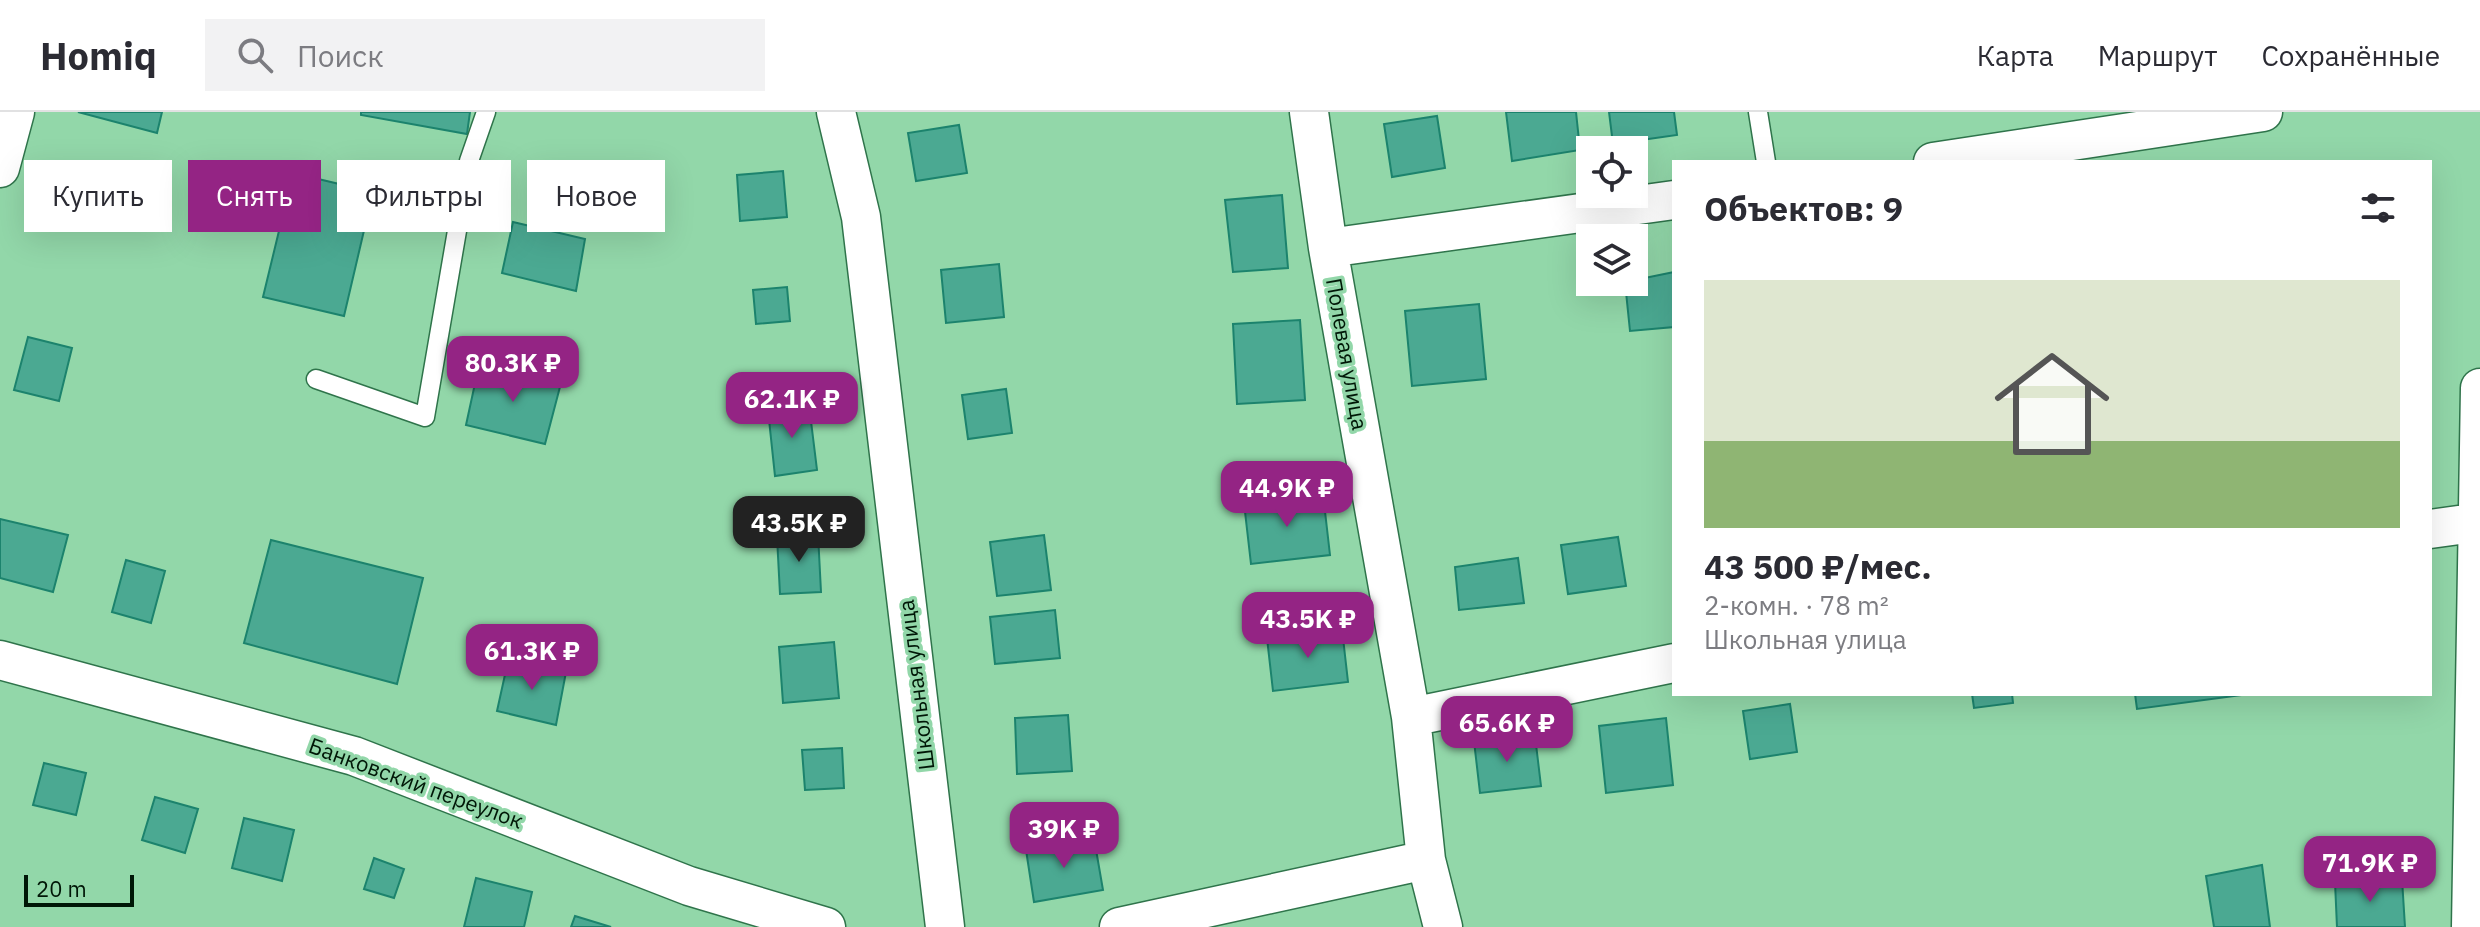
<!DOCTYPE html>
<html lang="ru">
<head>
<meta charset="utf-8">
<style>
	:root { --surface:#fff; --page:#f2f2f3; --text:#2b2b33; --muted:#7c7c81; --line:#e1e1e2; --accent:#942484 }
	body { margin:0; font-family:"IBM Plex Sans",sans-serif; background:var(--page); color:var(--text); height:100vh; display:flex; flex-direction:column; font-size:30px; white-space:nowrap }
	* { box-sizing:border-box; margin:0 }
	p { font-size:26px; color:var(--muted) }
	.icon { flex:none; width:44px; height:44px; fill:none; stroke:currentColor; stroke-width:2; stroke-linecap:round; stroke-linejoin:round }
	.map { position:relative; flex:1; overflow:hidden }
	.panel { position:absolute; left:1672px; top:48px; width:760px; height:536px; display:flex; flex-direction:column; background:var(--surface); border-radius:0px; box-shadow:0 8px 32px #0002 }
	.panel>* { flex:none }
	.guide { position:absolute; left:24px; top:48px; width:760px; height:72px; display:flex; gap:16px }
	.controls { position:absolute; left:1576px; top:24px; display:grid; gap:16px }
	.controls a { display:grid; place-items:center; width:72px; height:72px; border-radius:0px; background:var(--surface); box-shadow:0 8px 32px #0002; font-size:40px }
	.scale { position:absolute; left:24px; bottom:20px; width:110px; box-sizing:border-box; padding-left:8px; border:4px solid #001707; border-top:0; font-size:22px; line-height:28px; white-space:nowrap; color:#001707; -webkit-text-stroke:6px #92d7a9; paint-order:stroke }
	.price { position:absolute; translate:-50% -68px; padding:0 18px; border-radius:16px; background:var(--accent); color:#fff; font-size:26px; line-height:52px; filter:drop-shadow(0 2px 4px #0008) }
	.price::after { content:''; position:absolute; left:50%; top:48px; width:24px; height:18px; margin-left:-12px; background:inherit; clip-path:polygon(0 0,100% 0,50% 100%) }
	.price.on { background:#222; color:#fff }
	ul { padding:0; list-style:none }
	li { display:grid; align-content:center; gap:16px; height:424px; padding:0 32px }
	li+li { border-top:2px solid var(--line) }
	li span { display:grid; place-items:center; height:248px; border-radius:0px; color:#555 }
	li>.icon { margin-inline-start:auto }
	span .icon { width:144px; height:144px; fill:#fffc; stroke-width:1 }
	li b { font-size:34px }
	h2 { display:flex; justify-content:space-between; align-items:center; height:96px; padding:0 32px; font-size:34px }
	.tag { padding:0 28px; border-radius:0px; background:var(--surface); box-shadow:0 8px 32px #0002; font-size:28px; line-height:72px }
	.tag.on { background:var(--accent); color:#fff }
	header { display:flex; align-items:center; gap:48px; box-sizing:border-box; height:112px; padding:0 40px; background:var(--surface); border-bottom:2px solid var(--line) }
	header strong { font-size:38px }
	nav { display:flex; gap:44px; margin-inline-start:auto; font-size:28px }
	.search { width:560px; height:72px; background:var(--page); display:flex; align-items:center; gap:20px; box-sizing:border-box; padding:0 28px; border-radius:0px; color:var(--muted); font-size:30px }
	.map>svg:first-child { display:block }
	.building { fill:#4ba992; stroke:#1c836d; stroke-width:2 }
	.lines { fill:none; stroke-linecap:round; stroke-linejoin:round }
	.service-casing { stroke:#2f744b; stroke-width:21 }
	.minor-casing { stroke:#2f744b; stroke-width:41 }
	.service { stroke:#fff; stroke-width:18 }
	.minor { stroke:#fff; stroke-width:38 }
	.labels { text-anchor:middle; stroke-width:7; stroke-linejoin:round; paint-order:stroke }
	.street-label { font-size:22px; fill:#001707; stroke:#92d7a9 }
</style>
</head>
<body>
<header>
<strong>Homiq</strong>
<div class="search"><svg class="icon" aria-label="search" viewBox="0 0 24 24"><circle cx="10" cy="10" r="6"/><path d="M15 15l6 6"/></svg>Поиск</div>
<nav><a>Карта</a><a>Маршрут</a><a>Сохранённые</a></nav>
</header>
<div class="map">
<svg width="2480" height="815" viewBox="0 0 2480 815">
	<rect width="100%" height="100%" fill="#92d7a9"/>
	<path class="building" d="M 78,0 L 162,0 L 157,21 Z
		M 361,0 L 470,0 L 467,22 L 361,3 Z
		M 1506,0 L 1576,0 L 1580,38 L 1512,49 Z
		M 1609,0 L 1674,0 L 1677,23 L 1613,32 Z
		M 1437,4 L 1445,56 L 1392,65 L 1384,12 Z
		M 959,13 L 967,61 L 916,69 L 908,21 Z
		M 783,59 L 787,105 L 740,109 L 737,63 Z
		M 293,61 L 373,80 L 344,204 L 263,185 Z
		M 1282,83 L 1288,156 L 1233,160 L 1225,88 Z
		M 513,110 L 585,127 L 576,179 L 502,161 Z
		M 999,152 L 1004,205 L 946,211 L 941,158 Z
		M 1674,160 L 1674,215 L 1630,219 L 1625,170 Z
		M 787,175 L 790,209 L 756,212 L 753,178 Z
		M 1479,192 L 1486,267 L 1412,274 L 1405,199 Z
		M 1300,208 L 1305,288 L 1237,292 L 1233,212 Z
		M 28,225 L 72,236 L 59,289 L 14,278 Z
		M 479,253 L 561,271 L 545,332 L 466,313 Z
		M 1006,277 L 1012,321 L 968,327 L 962,283 Z
		M 809,293 L 817,358 L 775,364 L 768,298 Z
		M 1323,382 L 1330,443 L 1251,452 L 1244,391 Z
		M 0,407 L 68,423 L 53,480 L 0,466 Z
		M 818,422 L 821,480 L 780,482 L 777,425 Z
		M 1044,423 L 1051,478 L 997,484 L 990,430 Z
		M 1618,425 L 1626,474 L 1568,482 L 1561,433 Z
		M 271,428 L 423,466 L 397,572 L 244,531 Z
		M 1518,446 L 1524,491 L 1459,498 L 1455,455 Z
		M 126,448 L 165,459 L 151,511 L 112,500 Z
		M 1055,498 L 1060,546 L 995,552 L 990,505 Z
		M 1342,517 L 1348,570 L 1273,579 L 1267,526 Z
		M 834,530 L 839,586 L 783,591 L 779,535 Z
		M 508,549 L 566,560 L 556,613 L 497,599 Z
		M 1972,582 L 2012,582 L 2013,591 L 1974,596 Z
		M 2135,582 L 2249,582 L 2137,597 Z
		M 1790,592 L 1797,640 L 1750,647 L 1743,599 Z
		M 1068,603 L 1072,659 L 1017,662 L 1015,606 Z
		M 1666,606 L 1673,673 L 1606,681 L 1599,614 Z
		M 1535,624 L 1541,674 L 1480,681 L 1474,629 Z
		M 842,636 L 844,676 L 805,678 L 802,638 Z
		M 44,651 L 86,661 L 76,703 L 33,693 Z
		M 155,685 L 198,697 L 185,741 L 142,728 Z
		M 244,706 L 294,718 L 282,769 L 232,756 Z
		M 1094,726 L 1103,778 L 1034,790 L 1026,738 Z
		M 374,746 L 404,757 L 394,786 L 364,777 Z
		M 2262,753 L 2270,815 L 2214,815 L 2206,764 Z
		M 476,766 L 532,780 L 524,815 L 464,815 Z
		M 2402,767 L 2405,815 L 2337,815 L 2335,770 Z
		M 575,804 L 611,815 L 571,815 Z"/>
	<g class="lines">
		<defs>
			<path id="service" d="M 1758,0 L 1766,50
				M 316,267 L 425,305 L 469,49 L 486,0"/>
			<path id="minor" d="M 836,0 L 861,105 L 945,815
				M 1309,0 L 1328,136 L 1411,605 L 1426,748 L 1443,815
				M 1933,50 L 2263,0
				M 0,56 L 15,0
				M 1328,136 L 1674,88
				M 2430,417 L 2480,410
				M 0,548 L 354,644 L 689,774 L 826,815
				M 1411,605 L 1674,551
				M 1119,815 L 1426,748
				M 2471,815 L 2480,276"/>
		</defs>
		<use href="#service" class="service-casing"/>
		<use href="#minor" class="minor-casing"/>
		<use href="#service" class="service"/>
		<use href="#minor" class="minor"/>
	</g>
	<g class="labels">
		<g class="street-label">
			<text transform="translate(1347 242) rotate(80)" y="8">Полевая улица</text>
			<text transform="translate(916 573) rotate(-97)" y="8">Школьная улица</text>
			<text transform="translate(416 671) rotate(20)" y="8">Банковский переулок</text>
		</g>
	</g>
</svg>
<div class="controls">
<a><svg class="icon" aria-label="locate" viewBox="0 0 24 24"><circle cx="12" cy="12" r="6"/><path d="M12 2v4M12 18v4M2 12h4M18 12h4"/></svg></a>
<a><svg class="icon" aria-label="layers" viewBox="0 0 24 24"><path d="M12 4l9 5-9 5-9-5zM3 14l9 5 9-5"/></svg></a>
</div>
<div class="scale">20 m</div>
<b class="price" style="left:513px;top:292px">80.3K ₽</b>
<b class="price" style="left:792px;top:328px">62.1K ₽</b>
<b class="price" style="left:1287px;top:417px">44.9K ₽</b>
<b class="price on" style="left:799px;top:452px">43.5K ₽</b>
<b class="price" style="left:1308px;top:548px">43.5K ₽</b>
<b class="price" style="left:532px;top:580px">61.3K ₽</b>
<b class="price" style="left:1507px;top:652px">65.6K ₽</b>
<b class="price" style="left:1064px;top:758px">39K ₽</b>
<b class="price" style="left:2370px;top:792px">71.9K ₽</b>
<div class="guide">
<a class="tag">Купить</a>
<a class="tag on">Снять</a>
<a class="tag">Фильтры</a>
<a class="tag">Новое</a>
</div>
<section class="panel">
<h2>Объектов: 9<svg class="icon" aria-label="filters" viewBox="0 0 24 24"><path d="M4 7h16M4 17h16"/><circle cx="9" cy="7" r="2"/><circle cx="15" cy="17" r="2"/></svg></h2>
<ul>
<li><span style="background:linear-gradient(#dfe7d0 65%,#8fb573 0)"><svg class="icon" aria-label="home" viewBox="0 0 24 24"><path d="M3 11l9-7 9 7M6 9v11h12V9"/></svg></span><div><b>43 500 ₽/мес.</b><p>2-комн. · 78 m²</p><p>Школьная улица</p></div></li>
</ul>
</section>
</div>
</body>
</html>
